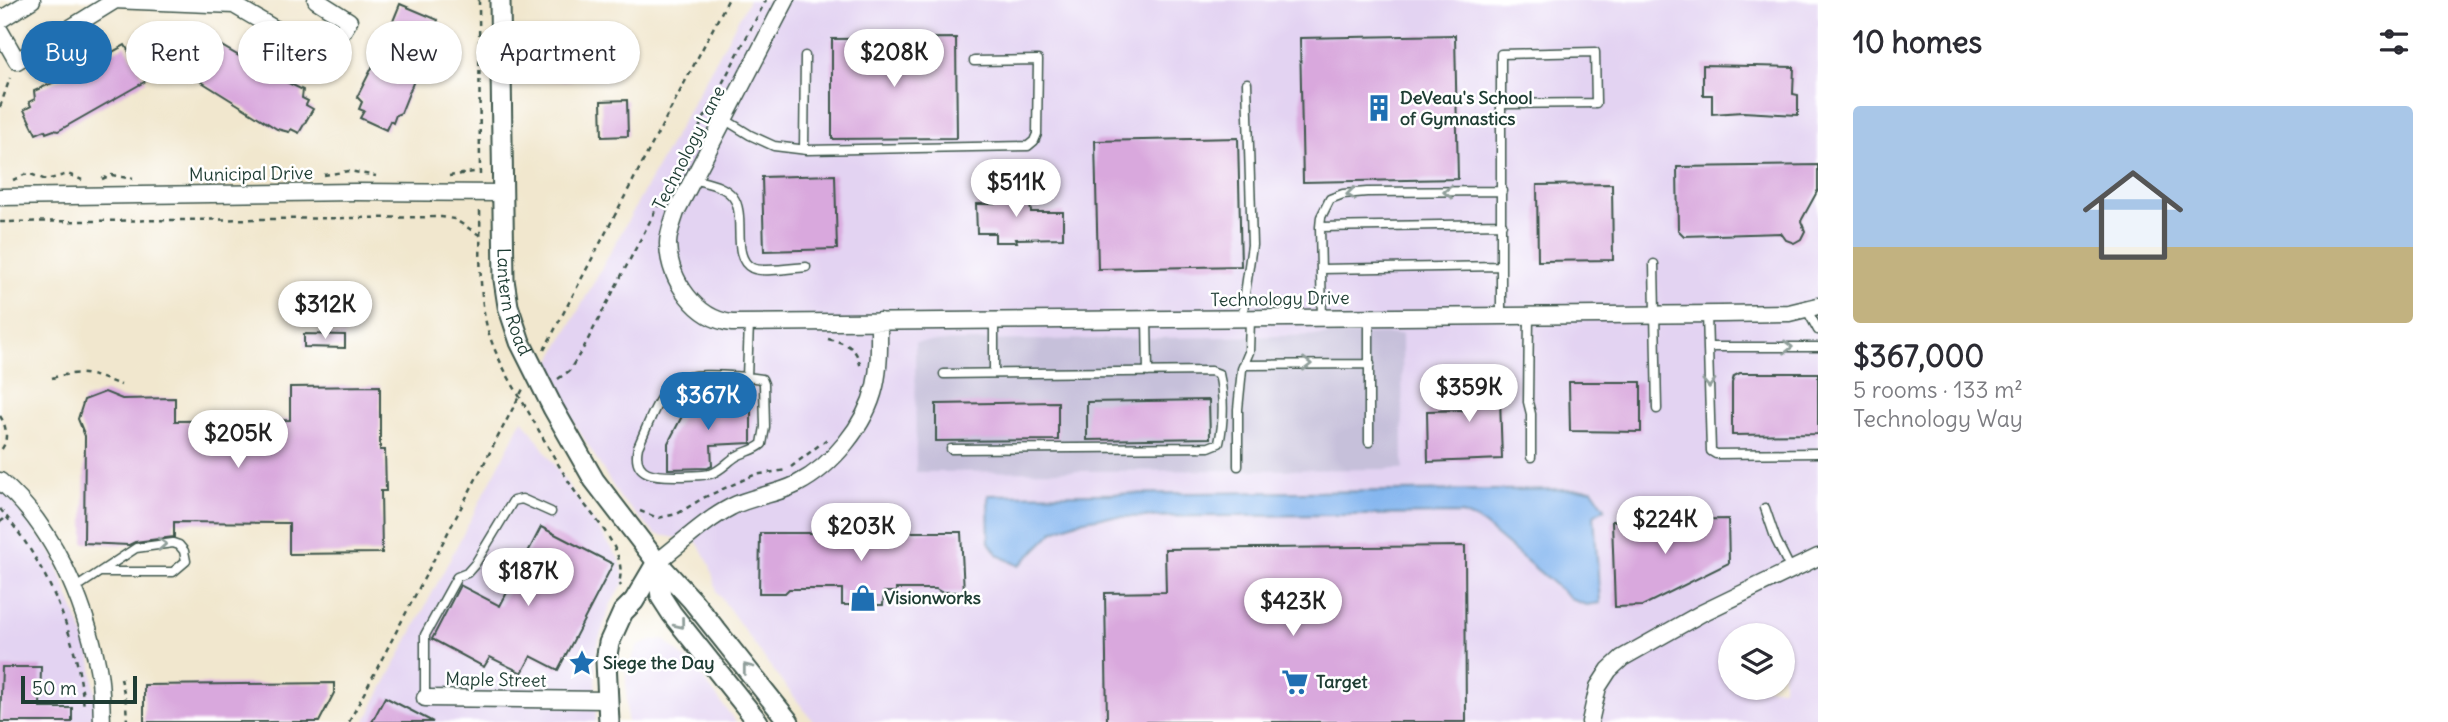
<!DOCTYPE html>
<html lang="en">
<head>
<meta charset="utf-8">
<style>
	:root { --surface:#fff; --page:#f2f2f3; --text:#2b2b33; --muted:#7c7c81; --accent:#1f6fb2 }
	body { margin:0; font-family:Delius,sans-serif; background:var(--page); color:var(--text); height:100vh; display:flex; flex-direction:column; font-size:26px; white-space:nowrap }
	* { box-sizing:border-box; margin:0 }
	p { font-size:23px; color:var(--muted) }
	.icon { flex:none; width:38px; height:38px; fill:none; stroke:currentColor; stroke-width:2; stroke-linecap:round; stroke-linejoin:round }
	.map { position:relative; flex:1; overflow:hidden }
	.sheet { display:flex; flex-direction:column; background:var(--surface); width:630px }
	.sheet>* { flex:none }
	.hud { position:absolute; left:21px; top:21px; width:665px; height:63px; display:flex; gap:14px }
	.fabs { position:absolute; left:1718px; top:623px; display:grid; gap:14px }
	.fabs a { display:grid; place-items:center; width:77px; height:77px; border-radius:50%; background:var(--surface); box-shadow:0 2px 5px #0004; font-size:35px }
	.scale { position:absolute; left:21px; bottom:18px; width:116px; box-sizing:border-box; padding-left:7px; border:4px solid #1f3d34; border-top:0; font-size:19px; line-height:24px; white-space:nowrap; color:#1f3d34; -webkit-text-stroke:5px #fff; paint-order:stroke }
	.price { position:absolute; translate:-50% -60px; padding:0 16px; border-radius:24px; background:#fff; color:#222; font-size:23px; line-height:46px; filter:drop-shadow(0 2px 4px #0008) }
	.price::after { content:''; position:absolute; left:50%; top:42px; width:21px; height:16px; margin-left:-10px; background:inherit; clip-path:polygon(0 0,100% 0,50% 100%) }
	.price.current { background:var(--accent); color:#fff }
	ul { padding:0; list-style:none }
	li { display:grid; align-content:center; gap:14px; height:371px; padding:0 35px }
	li span { display:grid; place-items:center; height:217px; border-radius:7px; color:#555 }
	li>.icon { margin-inline-start:auto }
	span .icon { width:126px; height:126px; fill:#fffc; stroke-width:1 }
	li b { font-size:30px }
	h2 { display:flex; justify-content:space-between; align-items:center; height:84px; padding:0 35px; font-size:30px }
	.tag { padding:0 24px; border-radius:32px; background:var(--surface); box-shadow:0 2px 5px #0004; font-size:24px; line-height:63px }
	.tag.current { background:var(--accent); color:#fff }
	main { display:flex; flex:1; min-height:0 }
	.map>svg:first-child { display:block }
	.built { fill:#e3d3f2; fill-rule:evenodd }
	.industrial { fill:#c6c0da }
	.water { fill:#83b5ef; stroke:#517992; stroke-width:2 }
	.building { fill:#d9a8dd }
	.lines { fill:none; stroke-linecap:round; stroke-linejoin:round }
	.service-casing { stroke:#3e564b; stroke-width:11 }
	.minor-casing { stroke:#3e564b; stroke-width:19 }
	.tertiary-casing { stroke:#3e564b; stroke-width:23 }
	.path { stroke:#3e564b; stroke-width:2.5; stroke-dasharray:5 5; stroke-linecap:butt }
	.service { stroke:#fff; stroke-width:8 }
	.minor { stroke:#fff; stroke-width:16 }
	.tertiary { stroke:#fff; stroke-width:19 }
	.oneway { stroke:#8f9e9a }
	.labels { text-anchor:middle; stroke-width:5; stroke-linejoin:round; paint-order:stroke }
	.poi-label { font-size:18px; font-weight:bold; fill:#1f3d34; stroke:#fff; text-anchor:start }
	.street-label { font-size:18px; fill:#1f3d34; stroke:#fff }
</style>
</head>
<body>
<main>
<div class="map">
<svg width="1818" height="722" viewBox="0 0 1818 722">
	<rect width="100%" height="100%" fill="#fff"/>
	<filter id="ink" filterUnits="userSpaceOnUse"><feTurbulence type="fractalNoise" baseFrequency=".0143" numOctaves="2"/><feDisplacementMap in="SourceGraphic" scale="14" xChannelSelector="R" yChannelSelector="G"/><feConvolveMatrix kernelMatrix="1 2 1 2 8 2 1 2 1" color-interpolation-filters="sRGB"/></filter>
	<filter id="wash" filterUnits="userSpaceOnUse"><feTurbulence type="fractalNoise" baseFrequency=".00686" numOctaves="4" result="noise"/><feDisplacementMap in="SourceGraphic" scale="28" xChannelSelector="R" yChannelSelector="G"/><feGaussianBlur stdDeviation="1.57" result="paint"/><feColorMatrix in="noise" values="0 0 0 0 0 0 0 0 0 0 0 0 0 0 0 0 0 1.4 0 .05"/><feComposite in="paint" operator="in"/></filter>
	<g filter="url(#wash)">
		<rect width="100%" height="100%" fill="#f1e7ce"/>
		<path class="built" d="M 749,0 L 1818,0 L 1818,722 L 814,722 L 772,669 L 717,592 L 710,565 L 697,542 L 655,534 L 620,498 L 544,373 ZM 1731,635 L 1783,635 L 1783,688 L 1731,688 Z
			M 523,419 L 620,560 L 625,581 L 611,604 L 598,643 L 595,663 L 596,722 L 365,722 Z
			M 0,485 L 53,554 L 91,655 L 98,722 L 0,722 Z
			M 664,639 L 696,669 L 736,722 L 627,722 L 626,671 L 638,646 L 652,641 Z"/>
		<path class="industrial" d="M 1402,334 L 1403,469 L 916,472 L 915,342 Z"/>
		<path class="water" d="M 1592,489 L 1605,508 L 1594,515 L 1600,603 L 1586,605 L 1573,600 L 1479,521 L 1462,514 L 1102,517 L 1079,521 L 1054,531 L 1019,566 L 998,555 L 989,542 L 988,495 Z"/>
		<g id="blocks">
			<path class="building" d="M 400,4 L 438,20 L 401,113 L 396,115 L 393,123 L 390,121 L 386,130 L 360,118 L 364,111 L 359,109 L 362,102 L 357,97 L 382,48 Z
				M 1455,35 L 1458,179 L 1303,182 L 1300,38 Z
				M 956,38 L 957,138 L 832,139 L 832,39 Z
				M 213,41 L 270,74 L 303,90 L 302,98 L 308,101 L 306,105 L 313,109 L 299,133 L 291,129 L 289,132 L 277,129 L 192,76 Z
				M 125,45 L 146,81 L 58,131 L 54,130 L 46,133 L 45,130 L 36,134 L 24,110 L 31,106 L 29,102 L 35,99 L 34,91 L 68,76 Z
				M 558,55 L 595,56 L 595,73 L 572,73 L 572,81 L 550,80 L 550,76 L 541,76 L 542,59 L 557,59 Z
				M 1703,65 L 1794,67 L 1793,94 L 1798,95 L 1798,115 L 1743,112 L 1712,114 L 1712,95 L 1703,95 Z
				M 627,100 L 628,136 L 602,137 L 601,101 Z
				M 1238,138 L 1241,266 L 1098,269 L 1095,141 Z
				M 1818,165 L 1818,190 L 1801,221 L 1805,231 L 1801,239 L 1794,243 L 1786,240 L 1781,233 L 1684,236 L 1678,230 L 1677,167 Z
				M 835,175 L 837,249 L 764,251 L 762,177 Z
				M 1612,184 L 1613,260 L 1538,261 L 1537,185 Z
				M 994,186 L 1015,186 L 1015,206 L 1030,205 L 1031,212 L 1063,212 L 1063,238 L 1016,239 L 1017,242 L 995,242 L 995,233 L 977,233 L 976,204 L 995,204 Z
				M 304,334 L 345,335 L 345,348 L 304,347 Z
				M 1499,369 L 1502,459 L 1428,462 L 1427,411 L 1468,410 L 1467,370 Z
				M 1740,373 L 1818,373 L 1818,434 L 1732,435 L 1732,383 L 1734,376 Z
				M 1569,382 L 1641,382 L 1641,432 L 1570,431 Z
				M 380,386 L 380,450 L 385,450 L 386,491 L 381,491 L 382,553 L 289,554 L 289,523 L 174,522 L 174,537 L 135,542 L 129,545 L 84,543 L 85,436 L 78,419 L 84,400 L 105,392 L 122,399 L 175,398 L 175,421 L 290,420 L 290,387 Z
				M 1209,400 L 1210,438 L 1087,440 L 1087,402 Z
				M 690,401 L 751,401 L 751,443 L 711,445 L 712,466 L 708,468 L 668,469 L 668,443 Z
				M 1058,402 L 1058,440 L 936,441 L 936,404 Z
				M 1728,519 L 1729,563 L 1642,606 L 1615,607 L 1612,521 Z
				M 541,527 L 613,564 L 558,670 L 531,656 L 522,673 L 490,657 L 484,667 L 432,639 L 460,585 L 500,606 Z
				M 818,527 L 832,527 L 832,532 L 961,532 L 964,592 L 941,592 L 936,589 L 896,589 L 896,592 L 884,592 L 883,605 L 842,605 L 842,589 L 789,589 L 785,593 L 759,593 L 760,533 L 818,533 Z
				M 1465,546 L 1466,722 L 1107,722 L 1105,593 L 1166,592 L 1165,549 Z
				M 2,667 L 41,667 L 40,708 L 72,708 L 72,722 L 0,722 Z
				M 334,683 L 334,693 L 319,722 L 144,722 L 144,685 Z
				M 385,697 L 433,722 L 372,722 Z"/>
		</g>
	</g>
	<g filter="url(#ink)">
		<use href="#blocks" fill-opacity="0" stroke="#3e564b" stroke-width="2"/>
		<g class="lines">
			<defs>
				<path id="service" d="M 724,119 L 750,135 L 774,146 L 807,150 L 1028,146 L 1034,141 L 1037,134 L 1038,60 L 974,61
					M 804,149 L 805,56
					M 693,179 C 706,183 724,185 733,197 C 747,215 730,257 752,268 C 763,273 793,268 806,267
					M 1320,227 L 1502,224
					M 1654,264 L 1657,409
					M 1501,266 L 1501,315
					M 1321,269 L 1501,266 L 1501,54 L 1595,52 L 1596,103 L 1502,104
					M 1807,310 L 1818,330
					M 1707,314 L 1711,451 L 1716,454 L 1818,453
					M 1529,315 L 1528,402 L 1531,414 L 1531,457
					M 1322,317 L 1320,227 L 1321,217 L 1330,199 L 1343,194 L 1367,192 L 1502,191
					M 1147,319 L 1148,372
					M 1243,319 L 1244,301 L 1252,245 L 1247,83
					M 994,320 L 994,373
					M 1708,347 L 1818,347
					M 1245,365 L 1370,364
					M 944,374 L 1211,371 L 1219,374 C 1224,395 1224,422 1219,443 L 1209,447 L 951,449
					M 747,377 L 762,379 L 764,384 L 765,427 L 762,444 C 754,451 746,451 737,456 C 728,461 721,471 710,474 C 701,476 692,475 683,476 C 661,476 631,479 638,447 C 646,430 660,389 676,381 C 691,372 729,376 747,377 L 749,323
					M 1369,442 L 1369,317
					M 1238,466 L 1238,409 L 1242,369 L 1249,352 L 1250,319
					M 1765,508 L 1776,540 L 1791,570
					M 74,589 L 136,548 L 173,543 L 179,545 L 184,551 L 186,561 L 173,572 L 102,572
					M 425,698 L 425,635 L 457,577 L 467,573 L 475,564 L 513,501 L 522,499 L 551,512"/>
				<path id="minor" d="M 113,0 L 234,5 L 237,0
					M 786,0 L 676,212 C 673,222 668,233 668,244 C 669,280 696,319 732,323 L 1720,314 L 1789,313 L 1818,306
					M 234,5 L 326,59 L 349,21 L 316,0
					M 0,20 L 32,0
					M 0,31 L 17,61 L 114,1
					M 0,197 L 355,192 L 503,193
					M 0,481 C 53,525 85,602 98,668 C 102,686 101,704 102,722
					M 657,562 C 681,544 704,521 731,507 C 751,496 776,495 797,484 C 832,466 866,425 875,386 C 880,364 879,343 879,321
					M 425,698 L 608,700
					M 1590,722 L 1598,687 L 1609,670 L 1622,658 L 1702,613 L 1818,557"/>
				<g id="tertiary">
					<path id="s1" d="M 500,0 L 504,280 L 508,306 L 520,342 L 553,408 L 594,480 L 657,562 L 692,600 L 789,722"/>
					<path d="M 657,562 L 661,597 L 672,614 L 758,722"/>
					<path d="M 609,722 L 606,661 L 609,643 L 623,612 L 634,601 L 657,562"/>
				</g>
			</defs>
			<use href="#service" class="service-casing"/>
			<use href="#minor" class="minor-casing"/>
			<use href="#tertiary" class="tertiary-casing"/>
			<path class="path" d="M 479,0 L 480,177
				M 0,107 L 10,78
				M 324,175 L 349,171 L 376,176
				M 449,176 L 480,171
				M 102,179 L 112,175 L 133,179
				M 13,180 L 28,173 L 46,180 L 68,174 L 82,180
				M 480,211 C 481,249 478,290 487,327 C 495,358 514,386 529,413 C 543,438 557,463 572,487 C 589,514 629,549 619,583 L 621,586
				M 0,222 L 441,217 L 454,219 L 481,236
				M 828,339 C 849,344 857,347 861,369
				M 544,350 L 728,0
				M 52,378 C 82,369 93,375 121,385
				M 558,379 L 569,371 L 584,347 L 766,0
				M 0,416 C 7,426 9,442 0,451
				M 791,467 L 827,439
				M 0,509 C 47,563 78,637 84,708
				M 640,511 L 658,518 L 677,514 L 703,498 L 754,475 L 786,470
				M 0,522 L 7,517
				M 121,678 L 126,703 L 127,722
				M 349,722 L 524,387"/>
			<use href="#service" class="service"/>
			<use href="#minor" class="minor"/>
			<use href="#tertiary" class="tertiary"/>
		</g>
		<defs><path id="oneway-chevron" d="M-2-3.5L2.5 0L-2 3.5" fill="none" stroke-width="1.6" stroke-linecap="round" stroke-linejoin="round" transform="scale(1.75)"/></defs>
		<g class="oneway">
			<use href="#oneway-chevron" transform="translate(1448 192) rotate(179)"/>
			<use href="#oneway-chevron" transform="translate(1351 194) rotate(173)"/>
			<use href="#oneway-chevron" transform="translate(1788 347)"/>
			<use href="#oneway-chevron" transform="translate(1307 364)"/>
			<use href="#oneway-chevron" transform="translate(1709 383) rotate(88)"/>
			<use href="#oneway-chevron" transform="translate(162 544) rotate(-4)"/>
			<use href="#oneway-chevron" transform="translate(680 624) rotate(51)"/>
			<use href="#oneway-chevron" transform="translate(747 668) rotate(-128)"/>
		</g>
	</g>
	<defs>
		<symbol id="building-bare" viewBox="-9 -9 18 18"><path d="M-4-6H4V6H1V3H-1V6H-4ZM-2.5-4.3h1.7v1.8h-1.7ZM.8-4.3h1.7v1.8H.8ZM-2.5-1h1.7V.8h-1.7ZM.8-1h1.7V.8H.8Z" fill="#1f6fb2" stroke="#fff" stroke-width="2.5" paint-order="stroke"/></symbol>
		<symbol id="shop-bare" viewBox="-9 -9 18 18"><path d="M-5-2.5h2.3a2.7 3.5 0 0 1 5.4 0H5L5.5 6h-11ZM-1.5-2.5h3a1.5 2.3 0 0 0-3 0Z" fill="#1f6fb2" stroke="#fff" stroke-width="2.5" paint-order="stroke"/></symbol>
		<symbol id="sight-bare" viewBox="-9 -9 18 18"><path d="M0-6L1.8-2.2L6-1.7L2.9 1.2L3.7 5.4L0 3.3L-3.7 5.4L-2.9 1.2L-6-1.7L-1.8-2.2Z" fill="#1f6fb2" stroke="#fff" stroke-width="2.5" paint-order="stroke"/></symbol>
		<symbol id="supermarket-bare" viewBox="-9 -9 18 18"><path d="M-6-5.5h2.5l.6 2H6L4.5 2H-2.5L-4.4-4H-6ZM-1.5 3.2a1.3 1.3 0 1 0 .1 0ZM3 3.2a1.3 1.3 0 1 0 .1 0Z" fill="#1f6fb2" stroke="#fff" stroke-width="2.5" paint-order="stroke"/></symbol>
	</defs>
	<g fill-rule="evenodd">
		<use href="#building-bare" x="1360" y="89" width="38" height="38"/>
		<use href="#shop-bare" x="844" y="579" width="38" height="38"/>
		<use href="#sight-bare" x="563" y="644" width="38" height="38"/>
		<use href="#supermarket-bare" x="1276" y="663" width="38" height="38"/>
	</g>
	<g class="labels">
		<g class="poi-label">
			<text x="1400" y="104">DeVeau's School<tspan x="1400" dy="21">of Gymnastics</tspan></text>
			<text x="884" y="604">Visionworks</text>
			<text x="603" y="669">Siege the Day</text>
			<text x="1316" y="688">Target</text>
		</g>
		<g class="street-label">
			<text transform="translate(689 148) rotate(-63)" y="6">Technology Lane</text>
			<text transform="translate(251 174) rotate(-1)" y="6">Municipal Drive</text>
			<text transform="translate(1280 299) rotate(-1)" y="6">Technology Drive</text>
			<text dy="6" stroke="none"><textPath href="#s1" startOffset="303">Lantern Road</textPath></text>
			<text transform="translate(496 680) rotate(1)" y="6">Maple Street</text>
		</g>
	</g>
</svg>
<div class="fabs">
<a><svg class="icon" aria-label="layers" viewBox="0 0 24 24"><path d="M12 4l9 5-9 5-9-5zM3 14l9 5 9-5"/></svg></a>
</div>
<div class="scale">50 m</div>
<b class="price" style="left:894px;top:89px">$208K</b>
<b class="price" style="left:1016px;top:219px">$511K</b>
<b class="price" style="left:325px;top:341px">$312K</b>
<b class="price" style="left:1469px;top:424px">$359K</b>
<b class="price current" style="left:708px;top:432px">$367K</b>
<b class="price" style="left:238px;top:470px">$205K</b>
<b class="price" style="left:1665px;top:556px">$224K</b>
<b class="price" style="left:861px;top:563px">$203K</b>
<b class="price" style="left:528px;top:608px">$187K</b>
<b class="price" style="left:1293px;top:638px">$423K</b>
<div class="hud">
<a class="tag current">Buy</a>
<a class="tag">Rent</a>
<a class="tag">Filters</a>
<a class="tag">New</a>
<a class="tag">Apartment</a>
</div>
</div>
<section class="sheet">
<h2>10 homes<svg class="icon" aria-label="filters" viewBox="0 0 24 24"><path d="M4 7h16M4 17h16"/><circle cx="9" cy="7" r="2"/><circle cx="15" cy="17" r="2"/></svg></h2>
<ul>
<li><span style="background:linear-gradient(#a9c7e8 65%,#c2b280 0)"><svg class="icon" aria-label="home" viewBox="0 0 24 24"><path d="M3 11l9-7 9 7M6 9v11h12V9"/></svg></span><div><b>$367,000</b><p>5 rooms · 133 m²</p><p>Technology Way</p></div></li>
</ul>
</section>
</main>
</body>
</html>
